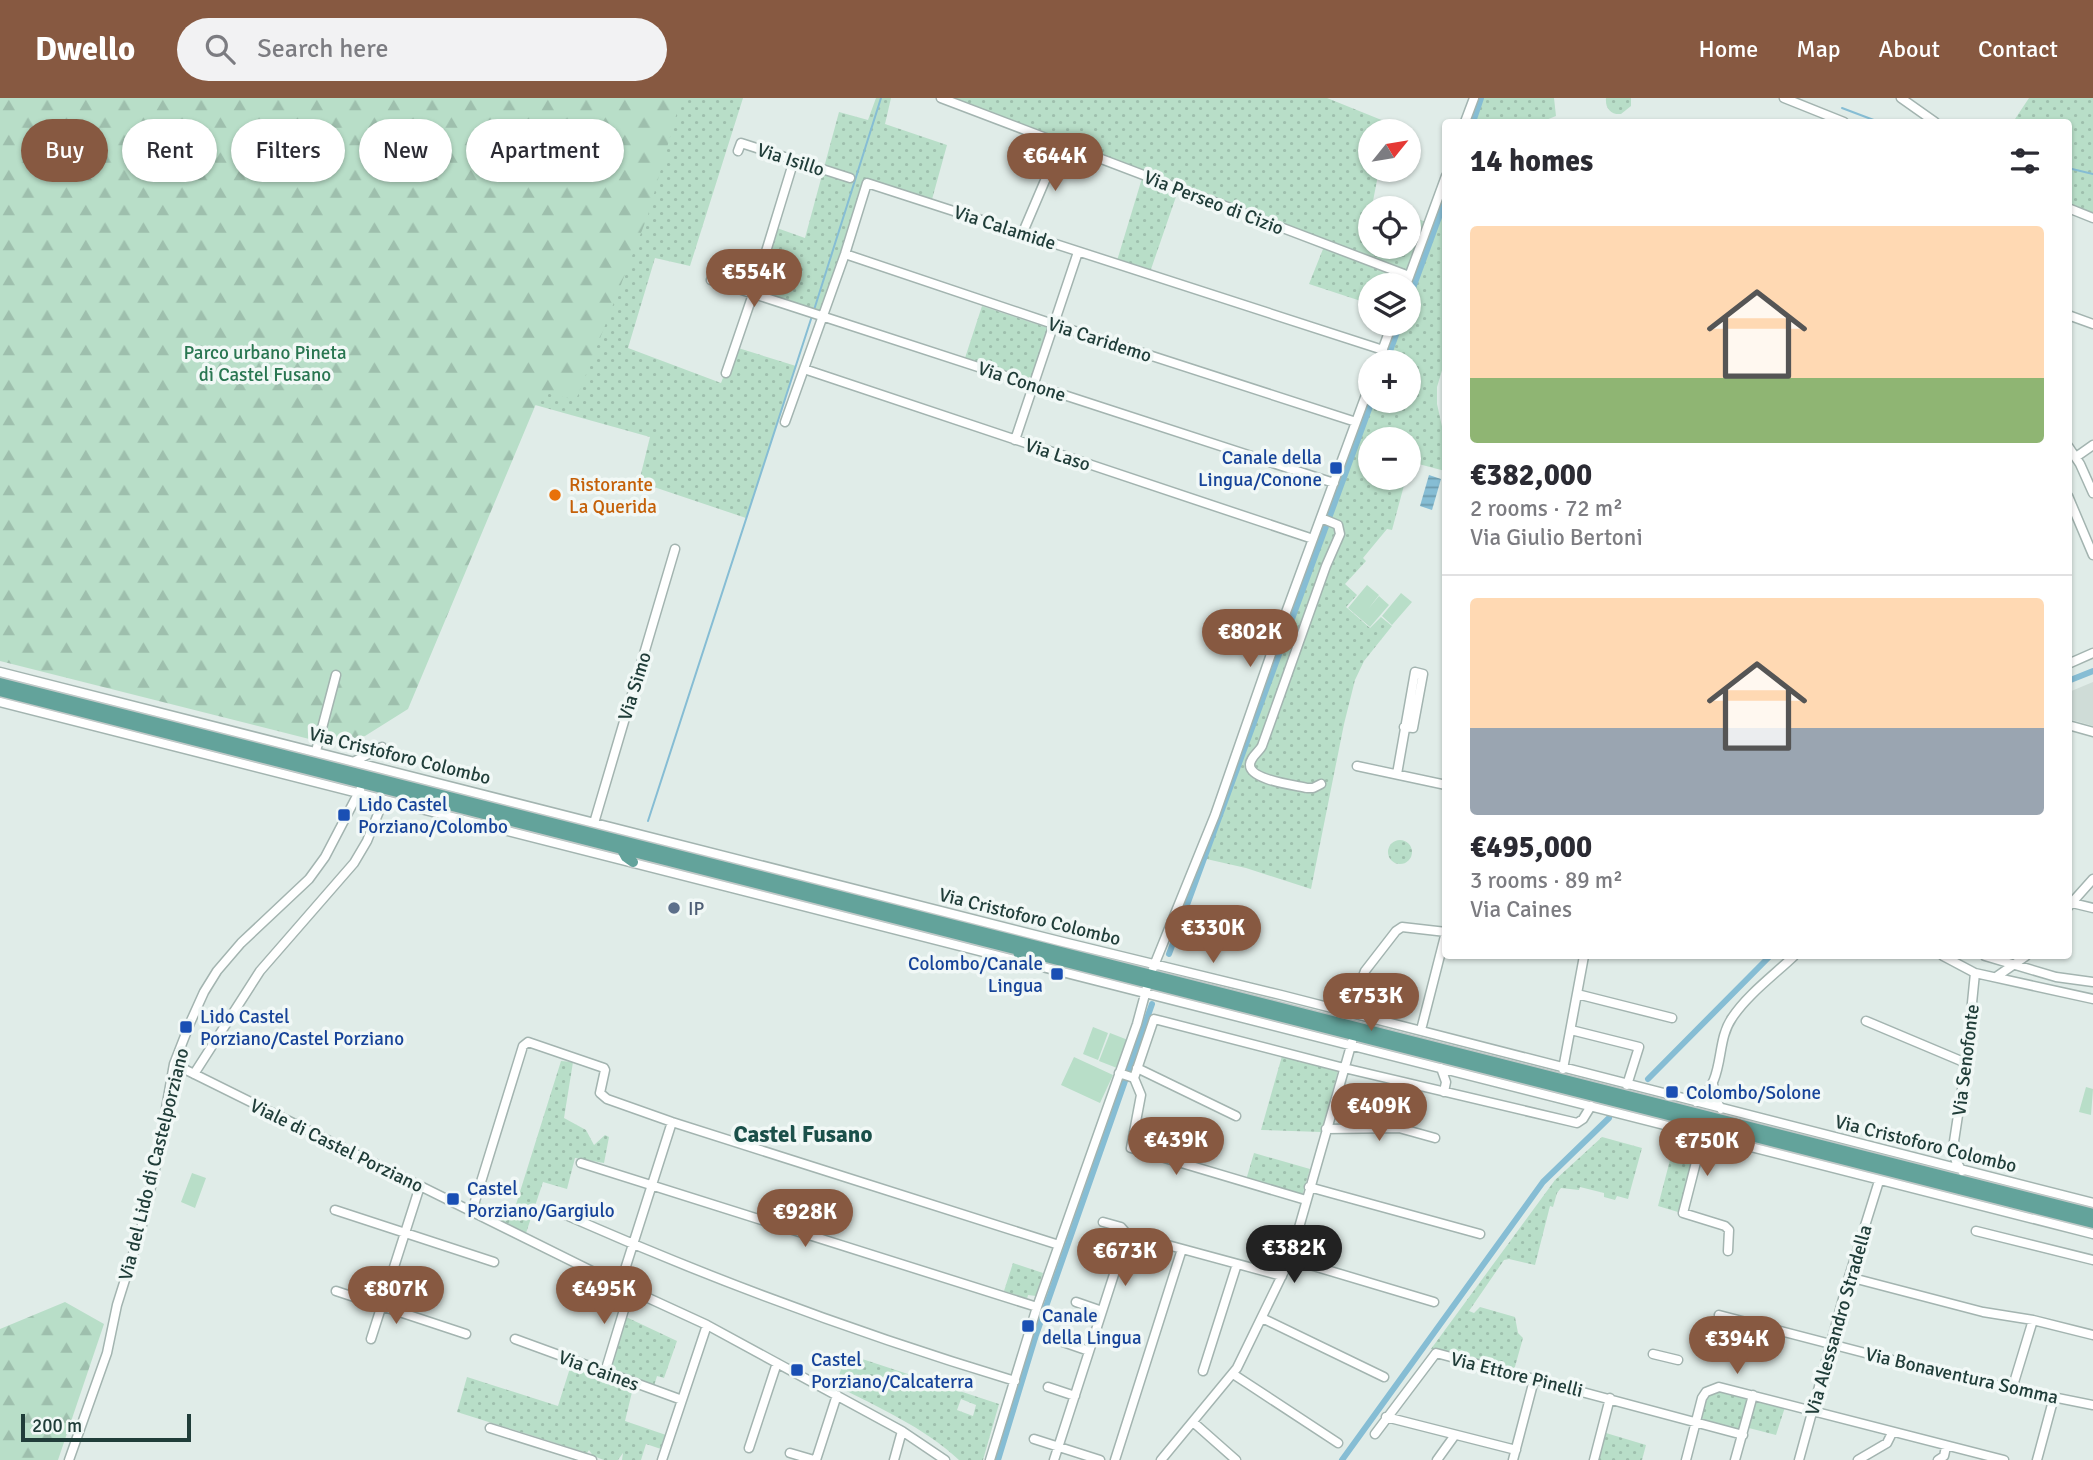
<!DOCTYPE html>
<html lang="en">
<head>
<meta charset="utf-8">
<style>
	:root { --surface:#fff; --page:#f2f2f3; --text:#2b2b33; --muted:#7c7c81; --line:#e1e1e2; --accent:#875941 }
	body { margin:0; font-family:Signika,sans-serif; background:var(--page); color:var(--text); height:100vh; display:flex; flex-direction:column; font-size:26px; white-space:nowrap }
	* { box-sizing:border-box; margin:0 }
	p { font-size:23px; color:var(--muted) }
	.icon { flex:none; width:38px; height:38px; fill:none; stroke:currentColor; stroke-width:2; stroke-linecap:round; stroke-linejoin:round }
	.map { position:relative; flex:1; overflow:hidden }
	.details { position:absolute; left:1442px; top:21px; width:630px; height:840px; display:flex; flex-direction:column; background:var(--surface); border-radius:7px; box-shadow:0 2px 5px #0004 }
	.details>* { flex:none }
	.hud { position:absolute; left:21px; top:21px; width:665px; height:63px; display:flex; gap:14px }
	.needle { width:46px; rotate:60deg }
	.tools { position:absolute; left:1358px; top:21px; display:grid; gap:14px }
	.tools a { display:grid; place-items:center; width:63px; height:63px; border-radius:50%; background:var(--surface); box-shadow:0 2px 5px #0004; font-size:35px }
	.scale { position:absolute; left:21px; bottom:18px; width:170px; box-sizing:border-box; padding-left:7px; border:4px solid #203d39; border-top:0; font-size:19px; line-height:24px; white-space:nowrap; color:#203d39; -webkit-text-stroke:5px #f1f8f6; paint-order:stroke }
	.price { position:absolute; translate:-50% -60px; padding:0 16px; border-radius:24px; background:var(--accent); color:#fff; font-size:23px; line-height:46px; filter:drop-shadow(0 2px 4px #0008) }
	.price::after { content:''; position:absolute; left:50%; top:42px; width:21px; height:16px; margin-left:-10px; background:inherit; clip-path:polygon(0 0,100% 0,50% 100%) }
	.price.selected { background:#222; color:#fff }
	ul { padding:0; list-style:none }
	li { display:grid; align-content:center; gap:14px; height:371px; padding:0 28px }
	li+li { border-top:2px solid var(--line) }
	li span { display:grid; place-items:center; height:217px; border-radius:7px; color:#555 }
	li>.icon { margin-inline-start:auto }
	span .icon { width:126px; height:126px; fill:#fffc; stroke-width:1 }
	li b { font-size:30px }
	h2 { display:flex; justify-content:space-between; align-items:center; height:84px; padding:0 28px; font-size:30px }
	.chip { padding:0 24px; border-radius:32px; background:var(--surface); box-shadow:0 2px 5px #0004; font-size:24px; line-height:63px }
	.chip.selected { background:var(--accent); color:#fff }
	header { display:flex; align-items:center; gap:42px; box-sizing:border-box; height:98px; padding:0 35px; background:var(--accent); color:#fff }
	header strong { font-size:33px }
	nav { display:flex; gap:38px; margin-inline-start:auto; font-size:24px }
	.search { width:490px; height:63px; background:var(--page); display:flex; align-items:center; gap:18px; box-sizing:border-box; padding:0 24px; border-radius:38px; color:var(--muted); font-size:26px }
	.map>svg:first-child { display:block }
	.built { fill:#cfdcd7 }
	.grass { fill:url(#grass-dots); fill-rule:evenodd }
	.forest { fill:url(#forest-firs) }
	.park { fill:#b8dec8 }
	.water { fill:url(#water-rules) }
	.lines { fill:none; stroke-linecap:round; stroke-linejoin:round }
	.stream { stroke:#86bdd4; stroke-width:2 }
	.canal { stroke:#86bdd4; stroke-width:6 }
	.minor-casing { stroke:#a3b4b0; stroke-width:11 }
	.major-casing { stroke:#c1c9c8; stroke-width:13 }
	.minor { stroke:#fff; stroke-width:8 }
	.major { stroke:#63a39b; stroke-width:10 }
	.transit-dot { fill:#1a4fb4; stroke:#f1f8f6; stroke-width:2.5 }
	.food-dot { fill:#e8710a; stroke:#f1f8f6; stroke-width:2.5 }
	.service-dot { fill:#5c6f8a; stroke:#f1f8f6; stroke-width:2.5 }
	.labels { text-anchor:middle; stroke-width:7; stroke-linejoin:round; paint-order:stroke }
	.street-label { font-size:19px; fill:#203d39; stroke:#f1f8f6 }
	.park-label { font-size:19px; fill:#297651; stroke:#f1f8f6 }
	.transit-label { font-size:19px; fill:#164399; stroke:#f1f8f6; text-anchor:start }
	.food-label { font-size:19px; fill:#c56008; stroke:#f1f8f6; text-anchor:start }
	.service-label { font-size:19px; fill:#4e5e75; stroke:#f1f8f6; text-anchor:start }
	.quarter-label { font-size:23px; font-weight:bold; fill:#1b504a; stroke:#f1f8f6 }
</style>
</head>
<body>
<header>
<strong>Dwello</strong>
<div class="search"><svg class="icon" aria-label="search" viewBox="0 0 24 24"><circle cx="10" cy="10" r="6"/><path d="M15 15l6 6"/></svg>Search here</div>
<nav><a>Home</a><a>Map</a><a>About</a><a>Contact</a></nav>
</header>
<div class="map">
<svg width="2093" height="1362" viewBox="0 0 2093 1362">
	<defs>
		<pattern id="grass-dots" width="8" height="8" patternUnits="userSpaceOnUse" patternTransform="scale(1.75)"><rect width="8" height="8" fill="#b8dec8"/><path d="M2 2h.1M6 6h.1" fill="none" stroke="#9ebfad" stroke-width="1.8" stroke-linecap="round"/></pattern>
		<pattern id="forest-firs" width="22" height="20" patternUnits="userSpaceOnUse" patternTransform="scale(1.75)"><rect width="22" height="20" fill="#b8dec8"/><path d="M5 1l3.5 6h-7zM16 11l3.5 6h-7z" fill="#9ebfad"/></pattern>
		<pattern id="water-rules" width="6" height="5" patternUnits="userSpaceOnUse" patternTransform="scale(1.75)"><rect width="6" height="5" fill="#86bdd4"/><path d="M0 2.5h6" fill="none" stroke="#6d9bad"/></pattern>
	</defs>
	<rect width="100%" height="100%" fill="#e0ece8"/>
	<path class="built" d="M 2093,584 L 2093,628 L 2069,621 L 2069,594 Z"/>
	<path class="grass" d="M 632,0 L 743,0 L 690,168 L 655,160 L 628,250 L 721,285 L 735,249 L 796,268 L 746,420 L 639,384 L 650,339 L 528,305 Z
		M 876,0 L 891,0 L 885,26 L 947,47 L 931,105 L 868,85 L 823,219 L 753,196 L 774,129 L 805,140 L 839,14 L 868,22 Z
		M 941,0 L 1327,0 L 1389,25 L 1387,33 L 1370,33 L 1370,72 L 1379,72 L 1373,103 L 1391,110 L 1370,110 L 1370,149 L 1409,149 L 1409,117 L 1428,125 L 1406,187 L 1370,187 L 1370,206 L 1309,186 L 1325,146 L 1179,90 L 1149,177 L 1116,166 L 1143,77 Z
		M 1477,0 L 1554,0 L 1556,18 L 1541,24 L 1468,24 Z
		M 1606,0 L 1631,0 L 1631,8 L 1621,16 C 1611,17 1605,10 1606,0 Z
		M 2029,0 L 2093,0 L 2093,120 L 2069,110 L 2068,24 L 2013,24 Z
		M 1445,86 L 1446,259 L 1437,289 L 1437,306 L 1445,342 L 1445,373 L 1411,364 L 1409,369 L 1409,341 L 1370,341 L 1370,380 L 1406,380 L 1392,432 L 1387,431 L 1363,460 L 1366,463 L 1345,486 L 1357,497 L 1346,509 L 1370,530 L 1381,519 L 1392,528 L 1364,563 L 1355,582 L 1344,626 L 1311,791 L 1246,770 L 1202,760 L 1370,293 L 1370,303 L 1409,303 L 1409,264 L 1381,264 L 1395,226 L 1409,226 L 1409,187 Z
		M 982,208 L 1048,230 L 1031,282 L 965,260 Z
		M1388 754a12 12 0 1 1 24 0a12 12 0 1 1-24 0Z
		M 1282,958 L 1338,973 L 1321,1034 L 1261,1032 Z
		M 561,963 L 573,964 L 564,1020 L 586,1032 L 594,1047 L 605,1037 L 609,1039 L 604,1065 L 575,1060 L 567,1091 L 543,1084 L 526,1135 L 478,1112 L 479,1104 L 513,1116 Z
		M 1602,1039 L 1642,1050 L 1628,1101 L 1617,1098 L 1615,1102 L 1604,1099 L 1604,1095 L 1580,1089 L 1579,1092 L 1561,1090 L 1557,1095 L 1553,1109 L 1550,1108 L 1535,1167 L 1509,1161 L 1504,1162 L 1469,1213 L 1474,1215 L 1480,1209 L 1515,1219 L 1518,1235 L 1523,1240 L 1514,1272 L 1431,1251 L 1555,1082 Z
		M 1254,1055 L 1310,1071 L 1302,1098 L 1246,1082 Z
		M 1670,1062 L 1692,1064 L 1678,1114 L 1658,1108 Z
		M 1013,1165 L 1043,1175 L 1036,1198 L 1028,1197 L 1027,1201 L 1004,1193 Z
		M 626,1219 L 677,1243 L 664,1280 L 657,1278 L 654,1288 L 609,1272 Z
		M 847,1256 L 999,1306 L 983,1362 L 959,1362 C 924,1329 877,1309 835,1287 ZM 961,1301 L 976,1307 L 973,1318 L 957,1312 Z
		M 570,1270 L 633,1290 L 625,1323 L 669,1338 L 664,1352 L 646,1346 L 641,1362 L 622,1362 L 623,1355 L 618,1362 L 604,1362 L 593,1358 L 589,1352 L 587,1355 L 457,1314 L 467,1279 L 558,1308 Z
		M 1719,1289 L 1786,1306 L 1776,1337 L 1745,1329 L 1743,1337 L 1696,1323 L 1702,1300 Z
		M 1606,1335 L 1646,1347 L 1642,1362 L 1598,1362 Z"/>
	<path class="forest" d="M 0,0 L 681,0 L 648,117 L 576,302 L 541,294 L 408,611 L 365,638 L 329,646 L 0,563 Z
		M 65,1204 L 104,1226 L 58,1362 L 0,1362 L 0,1231 Z"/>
	<path class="park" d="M 1367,487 L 1379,497 L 1369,510 L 1379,498 L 1389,507 L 1370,529 L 1348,510 Z
		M 1401,495 L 1412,504 L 1392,527 L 1382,518 Z
		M 1093,929 L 1108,935 L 1098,962 L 1083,956 Z
		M 1110,935 L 1128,942 L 1117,970 L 1099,963 Z
		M 1074,959 L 1113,977 L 1100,1005 L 1061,987 Z
		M 2086,989 L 2093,991 L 2091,1017 L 2079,1014 Z
		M 192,1075 L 206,1080 L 195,1110 L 181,1104 Z"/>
	<path class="water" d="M 1429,377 L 1441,381 L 1432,412 L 1420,408 Z"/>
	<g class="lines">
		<path class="stream" d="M 1842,10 L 1879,24
			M 2068,70 L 2093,76
			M 814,212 L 881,0
			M 648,723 L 812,218"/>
		<path class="canal" d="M 1473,24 L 1481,0
			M 1409,201 L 1446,100
			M 1386,264 L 1400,226
			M 2068,583 L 2093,573
			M 1169,856 L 1372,303
			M 1648,981 L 1770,858
			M 998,1362 L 1036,1237 L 1152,906
			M 1342,1362 L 1543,1084 L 1609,1020"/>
		<defs>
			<path id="minor" d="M 941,0 L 1409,178
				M 1784,0 L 1844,24
				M 1901,0 L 1935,24
				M 1465,24 L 1474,0
				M 738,53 L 741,45 L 850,80
				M 2068,110 L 2093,120
				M 1023,134 L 1061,45
				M 845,156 L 1053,226 L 1356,324
				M 711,182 L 1334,385
				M 1406,187 L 1446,78
				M 2068,217 L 2093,226
				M 1378,264 L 1392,226
				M 804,271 L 1313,441
				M 726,275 L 753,196 L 794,62
				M 785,324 L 845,156 L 867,85 L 1383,252
				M 1015,342 L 1078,154
				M 2068,348 L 2080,366 L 2093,395
				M 2076,359 L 2093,347
				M 2068,398 L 2093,457
				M 1321,420 L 1338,427 L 1340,436 L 1326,468 L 1262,648 C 1259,654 1250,659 1250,667 C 1250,682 1294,687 1307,690 L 1313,690 L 1321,686
				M 2068,566 L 2093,555
				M 0,574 L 1063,844 L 1281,897 L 2093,1105
				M 0,604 L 2093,1136
				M 2068,627 L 2093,634
				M 316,653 L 336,577
				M 355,663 L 382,649
				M 1357,668 L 1446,687
				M 1397,676 L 1415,574 L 1423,576 L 1413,630 L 1404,629
				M 594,725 L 675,451
				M 2068,804 L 2093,810
				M 2068,809 L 2093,781
				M 1943,858 L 1975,875 L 2093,901
				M 1985,858 L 2056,879 L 2093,884
				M 1153,870 L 1215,717 L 1278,536 L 1370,286
				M 1996,879 L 2026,858
				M 1577,896 L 1672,920
				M 1349,916 L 1365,873 L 1396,833 L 1402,829 L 1446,834
				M 1866,923 L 1966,965
				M 1422,928 L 1446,834
				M 1571,932 L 1639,949 L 1627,987
				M 174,966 L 620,1187 L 707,1227 L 902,1333 L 945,1362
				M 1137,970 L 1236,1018
				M 1441,970 L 1446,984 L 1444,994
				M 1563,971 L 1584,858
				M 1119,975 L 1134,980 L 1141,997 L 1131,1050 L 1306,1102
				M 194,976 L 260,873 L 354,765 L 367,743 L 382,706 L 386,703
				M 1134,980 L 1154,921 L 1344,970 L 1577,1025 L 1583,1021 L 1591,1008
				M 1713,986 L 1716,1002 L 1721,1011
				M 1696,1004 C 1727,983 1714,946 1732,920 C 1747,897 1774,877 1794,858
				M 1326,1031 L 1399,1030 L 1435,1040
				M 1703,1037 L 1683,1115 L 1725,1128 L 1729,1132 L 1728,1153
				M 581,1065 L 1037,1209
				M 1962,1073 L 1956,1063 L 1953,1050 L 1966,965 L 1975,875
				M 1309,1089 L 1480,1136
				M 335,1112 L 494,1164
				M 472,1113 L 523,948 L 528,944 L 604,970 L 605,972 L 600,995 L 607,1001 L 672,1024 L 1059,1147
				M 559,1114 C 708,1180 859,1236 1015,1283
				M 1103,1124 L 1121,1129 L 1127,1136
				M 1976,1133 L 2093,1162
				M 1290,1161 L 1434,1204
				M 1090,1164 L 1115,1172
				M 1849,1179 L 1983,1214 L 2033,1222 L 2093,1237
				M 620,1187 L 672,1024
				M 336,1193 L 466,1236
				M 1076,1204 L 1102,1213
				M 1719,1217 L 1923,1270 L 2012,1291 L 2093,1307
				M 1262,1220 L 1384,1279
				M 371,1241 L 420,1088
				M 515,1241 L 682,1302
				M 1063,1244 L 1089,1253
				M 1653,1256 L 1678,1262
				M 1203,1273 L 1237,1166
				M 605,1274 L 630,1192
				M 1233,1276 L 1338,1345
				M 1048,1289 L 1075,1298
				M 2012,1291 L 2033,1222
				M 1386,1319 L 1516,1352
				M 1193,1324 L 1236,1362
				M 490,1330 L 592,1362
				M 1375,1336 L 1436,1255 L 1743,1337
				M 1034,1341 L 1100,1362
				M 749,1350 L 777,1265
				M 790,1355 L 814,1362
				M 69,1362 L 107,1255 L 117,1207 L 141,1131 L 155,1072 L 174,966 L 190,925 L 204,894 L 217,873 L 241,845 L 309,781 L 325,759 L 360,692
				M 662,1362 L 707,1227
				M 816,1362 L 837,1297
				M 894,1362 L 902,1333
				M 990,1362 L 1037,1209 L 1137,926 L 1147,889
				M 1054,1362 L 1127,1136 L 1282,1178
				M 1115,1362 L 1182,1151
				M 1161,1362 L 1237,1270 L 1290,1161 L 1352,944
				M 1437,1362 L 1455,1337
				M 1513,1362 L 1534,1282
				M 1594,1362 L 1610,1300
				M 1686,1362 L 1702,1300 L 1706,1294 L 1719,1289 L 2004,1362
				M 1735,1362 L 1753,1297
				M 1799,1362 L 1849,1179 L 1879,1083
				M 1858,1362 L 1887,1345 L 1892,1335
				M 1938,1362 L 1944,1358 L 1946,1349
				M 2037,1362 L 2054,1299"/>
			<path id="major" d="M 0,585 L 2093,1116
				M 0,593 L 2093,1125
				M 621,750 L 626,759 L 633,764
				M 1016,850 L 1023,864"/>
		</defs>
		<use href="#minor" class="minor-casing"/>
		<use href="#major" class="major-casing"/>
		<use href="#minor" class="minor"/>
		<use href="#major" class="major"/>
	</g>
	<g class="transit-dot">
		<rect x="1329" y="363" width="14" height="14" rx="3.5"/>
		<rect x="337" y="710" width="14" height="14" rx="3.5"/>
		<rect x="1050" y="869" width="14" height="14" rx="3.5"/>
		<rect x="179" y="922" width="14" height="14" rx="3.5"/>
		<rect x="1665" y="987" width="14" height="14" rx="3.5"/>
		<rect x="446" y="1094" width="14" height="14" rx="3.5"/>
		<rect x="1021" y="1221" width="14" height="14" rx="3.5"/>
		<rect x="790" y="1265" width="14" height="14" rx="3.5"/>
	</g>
	<circle class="food-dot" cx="555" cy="397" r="7"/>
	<circle class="service-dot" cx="674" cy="810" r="7"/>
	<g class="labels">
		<g class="street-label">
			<text transform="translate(791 61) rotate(18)" y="7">Via Isillo</text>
			<text transform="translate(1214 104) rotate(21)" y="7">Via Perseo di Cizio</text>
			<text transform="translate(1005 129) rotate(18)" y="7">Via Calamide</text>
			<text transform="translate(1100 241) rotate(18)" y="7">Via Caridemo</text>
			<text transform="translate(1022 283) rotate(18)" y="7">Via Conone</text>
			<text transform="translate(1058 356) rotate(18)" y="7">Via Laso</text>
			<text transform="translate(634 588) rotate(-73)" y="7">Via Simo</text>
			<text transform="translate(400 657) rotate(14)" y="7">Via Cristoforo Colombo</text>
			<text transform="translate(1030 818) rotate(14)" y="7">Via Cristoforo Colombo</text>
			<text transform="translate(1965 962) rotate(-83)" y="7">Via Senofonte</text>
			<text transform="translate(1926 1045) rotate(14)" y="7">Via Cristoforo Colombo</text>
			<text transform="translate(337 1047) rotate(26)" y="7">Viale di Castel Porziano</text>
			<text transform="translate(153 1066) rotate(-76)" y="7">Via del Lido di Castelporziano</text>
			<text transform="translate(1838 1222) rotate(-74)" y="7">Via Alessandro Stradella</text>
			<text transform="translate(599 1272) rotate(20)" y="7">Via Caines</text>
			<text transform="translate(1517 1276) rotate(14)" y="7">Via Ettore Pinelli</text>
			<text transform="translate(1962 1277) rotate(13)" y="7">Via Bonaventura Somma</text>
		</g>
		<g class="park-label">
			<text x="265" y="261">Parco urbano Pineta<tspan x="265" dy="22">di Castel Fusano</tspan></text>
		</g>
		<g class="transit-label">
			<text x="1322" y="366" text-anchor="end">Canale della<tspan x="1322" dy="22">Lingua/Conone</tspan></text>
			<text x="358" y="713">Lido Castel<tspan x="358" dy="22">Porziano/Colombo</tspan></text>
			<text x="1043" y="872" text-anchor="end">Colombo/Canale<tspan x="1043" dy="22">Lingua</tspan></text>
			<text x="200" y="925">Lido Castel<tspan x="200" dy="22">Porziano/Castel Porziano</tspan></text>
			<text x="1686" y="1001">Colombo/Solone</text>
			<text x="467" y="1097">Castel<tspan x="467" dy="22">Porziano/Gargiulo</tspan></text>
			<text x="1042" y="1224">Canale<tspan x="1042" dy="22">della Lingua</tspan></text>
			<text x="811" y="1268">Castel<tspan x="811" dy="22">Porziano/Calcaterra</tspan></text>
		</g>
		<g class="food-label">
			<text x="569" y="393">Ristorante<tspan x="569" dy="22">La Querida</tspan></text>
		</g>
		<g class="service-label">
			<text x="688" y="817">IP</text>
		</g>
		<g class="quarter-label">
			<text x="803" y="1044">Castel Fusano</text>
		</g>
	</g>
</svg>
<div class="tools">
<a><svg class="needle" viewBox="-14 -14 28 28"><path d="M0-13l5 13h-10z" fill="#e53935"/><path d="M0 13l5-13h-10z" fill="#7c7c81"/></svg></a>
<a><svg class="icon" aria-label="locate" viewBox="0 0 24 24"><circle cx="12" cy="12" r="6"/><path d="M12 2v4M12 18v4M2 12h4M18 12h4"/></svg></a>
<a><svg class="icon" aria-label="layers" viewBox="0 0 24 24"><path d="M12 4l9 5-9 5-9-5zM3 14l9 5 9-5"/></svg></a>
<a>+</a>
<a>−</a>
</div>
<div class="scale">200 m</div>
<b class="price" style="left:1055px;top:95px">€644K</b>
<b class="price" style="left:754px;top:211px">€554K</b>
<b class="price" style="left:1250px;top:571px">€802K</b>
<b class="price" style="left:1213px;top:867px">€330K</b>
<b class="price" style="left:1371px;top:935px">€753K</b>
<b class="price" style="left:1379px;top:1045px">€409K</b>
<b class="price" style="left:1176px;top:1079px">€439K</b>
<b class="price" style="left:1707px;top:1080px">€750K</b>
<b class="price" style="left:805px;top:1151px">€928K</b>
<b class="price selected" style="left:1294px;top:1187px">€382K</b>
<b class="price" style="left:1125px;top:1190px">€673K</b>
<b class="price" style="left:396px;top:1228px">€807K</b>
<b class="price" style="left:604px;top:1228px">€495K</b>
<b class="price" style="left:1737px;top:1278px">€394K</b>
<div class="hud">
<a class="chip selected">Buy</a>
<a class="chip">Rent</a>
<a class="chip">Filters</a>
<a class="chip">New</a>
<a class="chip">Apartment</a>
</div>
<section class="details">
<h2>14 homes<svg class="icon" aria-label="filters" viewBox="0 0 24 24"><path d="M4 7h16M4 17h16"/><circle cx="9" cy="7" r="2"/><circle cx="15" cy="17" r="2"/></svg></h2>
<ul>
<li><span style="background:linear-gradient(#ffd9b3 70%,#8fb573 0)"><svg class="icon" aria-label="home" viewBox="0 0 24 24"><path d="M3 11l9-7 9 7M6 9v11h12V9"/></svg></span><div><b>€382,000</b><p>2 rooms · 72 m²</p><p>Via Giulio Bertoni</p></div></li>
<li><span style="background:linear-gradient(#ffd9b3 60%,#9aa5b1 0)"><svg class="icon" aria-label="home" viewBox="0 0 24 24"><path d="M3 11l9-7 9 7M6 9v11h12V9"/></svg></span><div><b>€495,000</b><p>3 rooms · 89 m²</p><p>Via Caines</p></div></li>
</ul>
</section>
</div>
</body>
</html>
